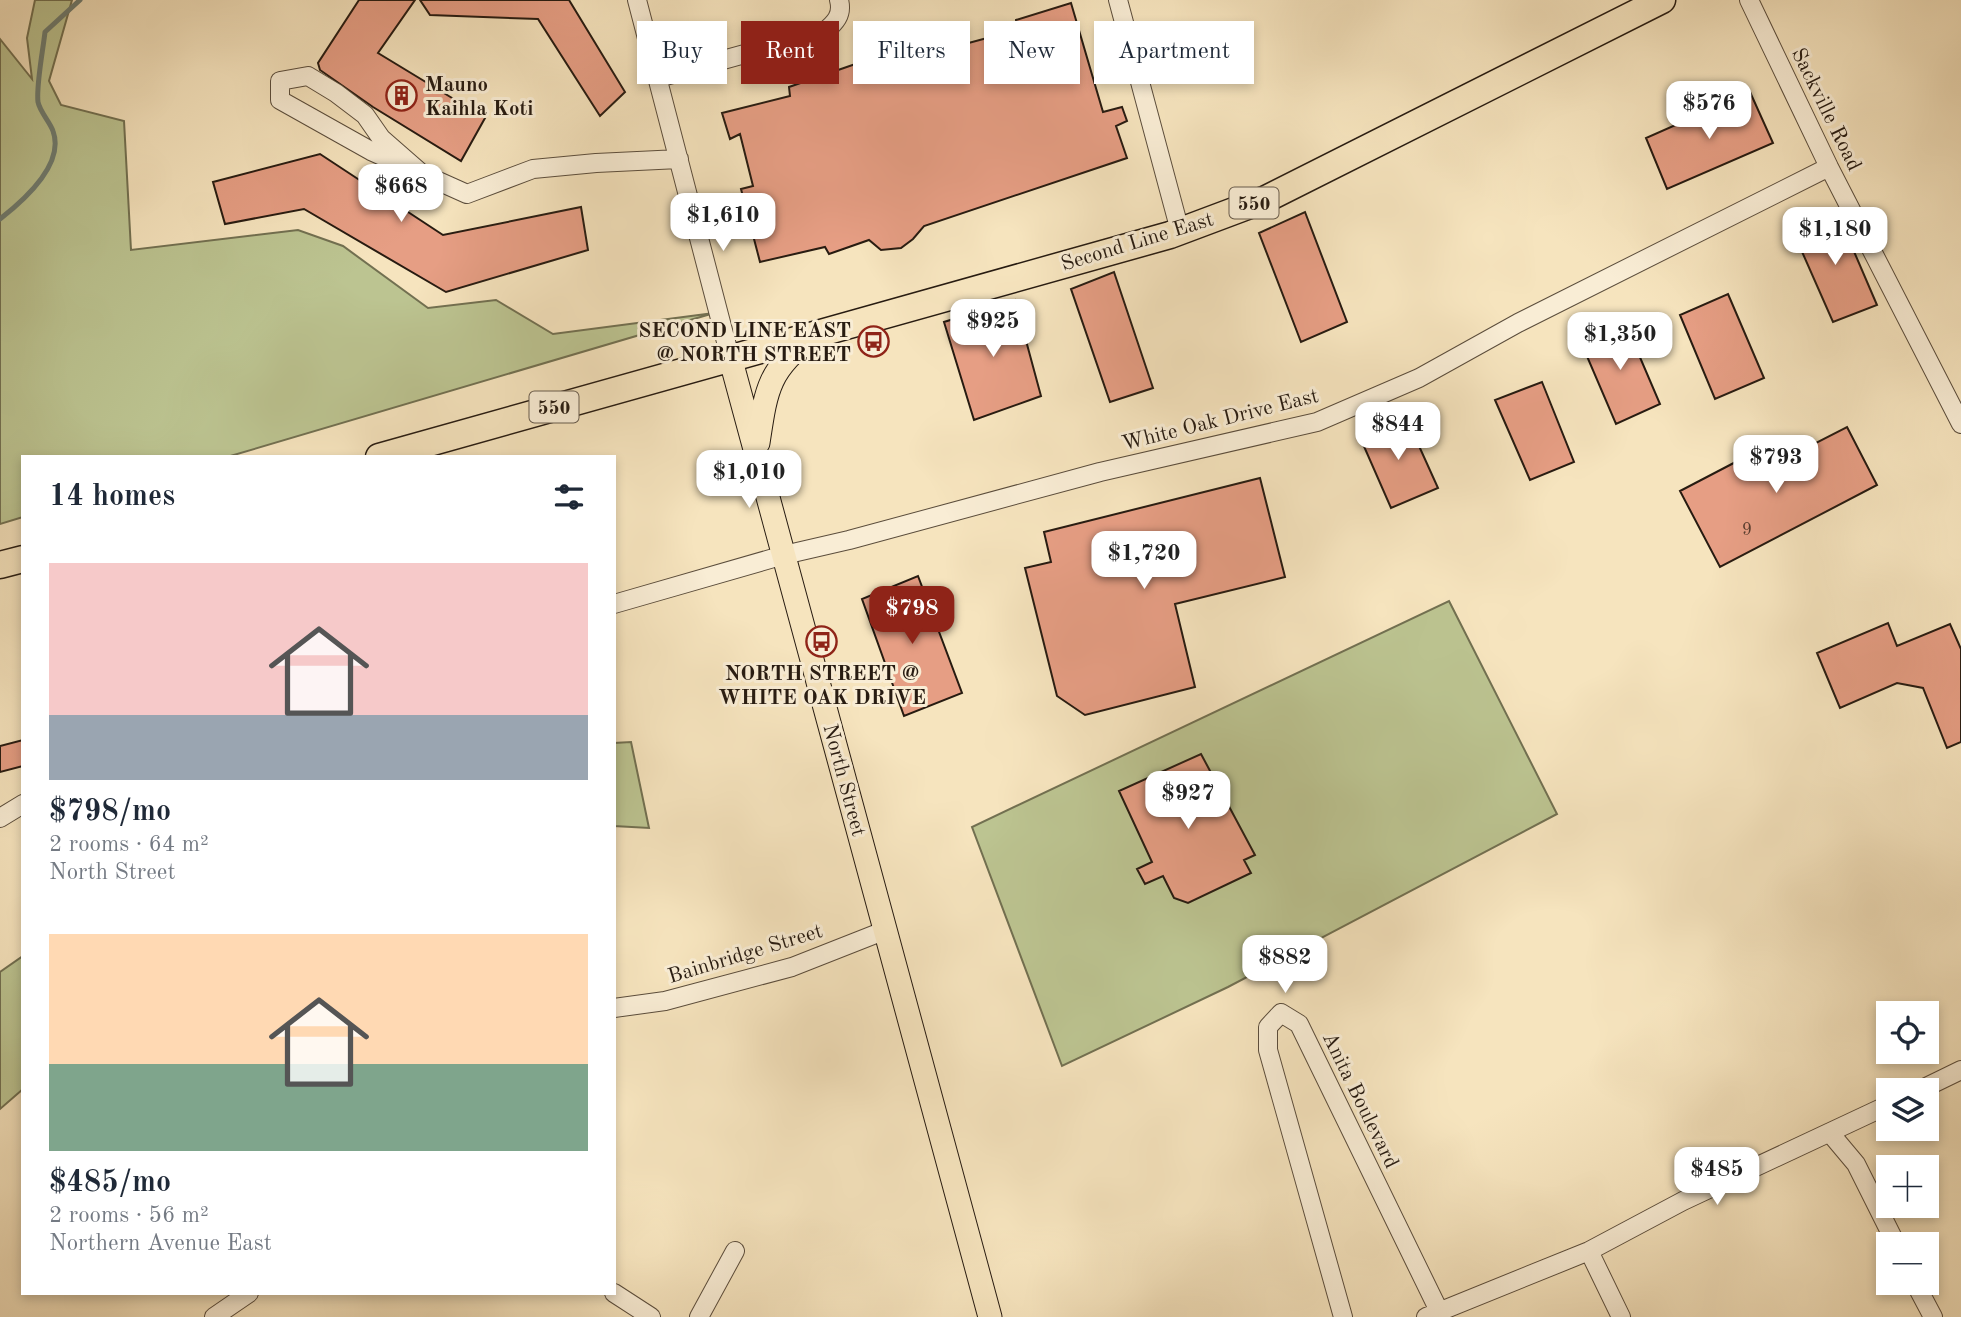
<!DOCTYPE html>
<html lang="en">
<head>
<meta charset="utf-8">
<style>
	:root { --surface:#fff; --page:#f6f6f7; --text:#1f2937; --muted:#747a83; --accent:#8f2418 }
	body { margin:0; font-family:"Old Standard TT",serif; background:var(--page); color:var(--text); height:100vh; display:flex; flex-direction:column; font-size:26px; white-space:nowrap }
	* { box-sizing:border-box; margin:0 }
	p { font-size:23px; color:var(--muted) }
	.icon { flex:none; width:38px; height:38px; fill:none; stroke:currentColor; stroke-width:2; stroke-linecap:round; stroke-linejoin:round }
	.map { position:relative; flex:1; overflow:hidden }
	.side { position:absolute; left:21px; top:455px; width:595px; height:840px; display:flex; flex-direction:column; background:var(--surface); border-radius:0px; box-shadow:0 4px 10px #0003 }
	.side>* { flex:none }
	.top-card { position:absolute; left:637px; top:21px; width:665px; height:63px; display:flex; gap:14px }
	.fabs { position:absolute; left:1876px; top:1001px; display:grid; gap:14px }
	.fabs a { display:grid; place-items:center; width:63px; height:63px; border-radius:0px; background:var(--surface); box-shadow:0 4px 10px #0003; font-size:35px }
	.price { position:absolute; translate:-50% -60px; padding:0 16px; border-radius:14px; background:#fff; color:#222; font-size:23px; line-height:46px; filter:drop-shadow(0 2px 4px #0008) }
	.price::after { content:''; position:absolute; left:50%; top:42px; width:21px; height:16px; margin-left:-10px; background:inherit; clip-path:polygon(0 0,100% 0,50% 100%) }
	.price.active { background:var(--accent); color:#fff }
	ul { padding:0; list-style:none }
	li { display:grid; align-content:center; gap:14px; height:371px; padding:0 28px }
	li span { display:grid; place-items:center; height:217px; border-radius:0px; color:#555 }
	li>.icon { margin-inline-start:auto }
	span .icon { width:126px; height:126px; fill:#fffc; stroke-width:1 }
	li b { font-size:30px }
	h2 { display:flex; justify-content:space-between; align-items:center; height:84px; padding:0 28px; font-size:30px }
	.tag { padding:0 24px; border-radius:0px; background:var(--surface); box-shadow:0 4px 10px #0003; font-size:24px; line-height:63px }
	.tag.active { background:var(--accent); color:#fff }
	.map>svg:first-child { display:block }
	.green { fill:#bcc491; stroke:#727051; stroke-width:2 }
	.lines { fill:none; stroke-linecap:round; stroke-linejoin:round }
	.stream { stroke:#6e7d73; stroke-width:5 }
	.building { fill:#e69e84; stroke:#271b11; stroke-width:2 }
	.minor-casing { stroke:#5b4d3c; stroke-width:20 }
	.major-casing { stroke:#271b11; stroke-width:25 }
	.highway-casing { stroke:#271b11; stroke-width:29 }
	.minor { stroke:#f9edd5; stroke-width:18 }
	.major { stroke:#f6e4be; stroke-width:23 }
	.highway { stroke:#f6e4be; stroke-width:26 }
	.labels { text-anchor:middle; stroke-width:6; stroke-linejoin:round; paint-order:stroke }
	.number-label { font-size:18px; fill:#573c2e }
	.shield { fill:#f9edd5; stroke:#665a4c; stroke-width:2 }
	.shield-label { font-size:19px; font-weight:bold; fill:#271b11 }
	.poi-label { font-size:21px; font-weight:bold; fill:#271b11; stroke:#f9edd5; text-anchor:start }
	.street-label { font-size:21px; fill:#271b11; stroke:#f9edd5 }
</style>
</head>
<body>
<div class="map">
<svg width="1961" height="1317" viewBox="0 0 1961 1317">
	<rect width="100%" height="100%" fill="#f6e4be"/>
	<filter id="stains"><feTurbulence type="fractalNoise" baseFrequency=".00286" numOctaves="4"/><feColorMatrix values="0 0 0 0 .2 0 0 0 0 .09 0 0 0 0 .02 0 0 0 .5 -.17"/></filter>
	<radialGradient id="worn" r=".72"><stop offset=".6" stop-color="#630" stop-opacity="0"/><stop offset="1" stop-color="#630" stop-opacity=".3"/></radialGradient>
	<path class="green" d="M 35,0 L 72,0 L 49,81 L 61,105 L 124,121 L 131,250 L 298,230 L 343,246 L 428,308 L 496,300 L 553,334 L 714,313 L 227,457 L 23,457 L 23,517 L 0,524 L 0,39 L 32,79 L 27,38 Z
		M 1449,601 L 1557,814 L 1228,987 L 1062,1066 L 972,827 Z
		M 631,742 L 649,828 L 614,826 L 614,743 Z
		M 23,956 L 23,1089 L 0,1109 L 0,972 Z"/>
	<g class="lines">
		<path class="stream" d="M 0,219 C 23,201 65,164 53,131 C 50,122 40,112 38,102 C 36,86 43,50 45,32 L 80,0"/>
	</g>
	<path class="building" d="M 359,0 L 415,0 L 378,53 L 485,118 L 461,161 L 373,107 L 320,70 L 318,63 Z
		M 420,0 L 569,0 L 625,92 L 600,116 L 538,19 L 430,15 Z
		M 1071,3 L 1103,112 L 1122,107 L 1127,121 L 1116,126 L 1127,158 L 924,226 L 913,239 L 901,248 L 881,250 L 869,240 L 829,254 L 825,247 L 760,262 L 741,189 L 753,186 L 740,134 L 730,139 L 722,113 L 790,96 L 789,87 L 864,61 L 868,70 L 1017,30 L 1016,20 Z
		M 1750,92 L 1773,143 L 1667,189 L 1646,138 Z
		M 320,154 L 443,235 L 581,207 L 588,250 L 446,292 L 304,209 L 225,224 L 213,182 Z
		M 1305,212 L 1347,322 L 1301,342 L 1259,233 Z
		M 1837,212 L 1877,305 L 1833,322 L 1792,229 Z
		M 1114,272 L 1153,388 L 1110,402 L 1071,289 Z
		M 1728,294 L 1764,378 L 1715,399 L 1680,315 Z
		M 1015,300 L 1041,396 L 974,420 L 944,322 Z
		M 1624,320 L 1660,404 L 1616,424 L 1580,340 Z
		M 1542,382 L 1574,462 L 1530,480 L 1495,400 Z
		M 1405,415 L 1438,488 L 1391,508 L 1359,435 Z
		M 1847,427 L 1877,485 L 1720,567 L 1680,491 L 1751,454 L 1759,472 Z
		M 1260,478 L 1285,577 L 1175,604 L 1195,687 L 1085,715 L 1057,696 L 1025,568 L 1051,562 L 1044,532 Z
		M 918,576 L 962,693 L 904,716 L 862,599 Z
		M 1888,623 L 1897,646 L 1950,624 L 1961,649 L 1961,742 L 1947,748 L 1923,688 L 1897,683 L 1840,708 L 1817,653 Z
		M 23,740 L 23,766 L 0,772 L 0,746 Z
		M 1201,754 L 1255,855 L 1244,860 L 1251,873 L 1188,903 L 1174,898 L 1163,876 L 1145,884 L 1137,869 L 1152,862 L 1119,791 Z"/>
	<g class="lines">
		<defs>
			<path id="minor" d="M 637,0 L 730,357
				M 1118,0 L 1180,231
				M 1749,0 L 1829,167 L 1961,424
				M 658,78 L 824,32 C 835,23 843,15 839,0
				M 421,173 L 381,138 L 365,115 L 336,93 L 308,76 L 280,81 L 280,100 L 371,151 L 467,194 L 533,169 L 596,163 L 679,159
				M 614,604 L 784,555 L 849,540 L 1100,472 L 1317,422 L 1419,378 L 1518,323 L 1829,167
				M 0,818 L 23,804
				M 614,1008 L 665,1001 L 792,967 L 886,930
				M 1920,1090 L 1961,1070
				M 1830,1133 L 1856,1164 L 1896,1244
				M 1589,1251 L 1621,1317
				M 1915,1283 L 1933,1317
				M 614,1293 L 651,1317
				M 214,1317 L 249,1293
				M 699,1317 L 735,1251
				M 1343,1317 L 1268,1050 L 1268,1027 L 1281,1013 L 1299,1024 L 1440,1313
				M 1426,1317 L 1589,1251 L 1683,1201 L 1888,1105"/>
			<path id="major" d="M 730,357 L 990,1317
				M 758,443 C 766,390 768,369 813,336"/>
			<path id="highway" d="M 379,457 L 1170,235 L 1266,199 L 1662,0
				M 0,565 L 23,559"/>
		</defs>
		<use href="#minor" class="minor-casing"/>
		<use href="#major" class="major-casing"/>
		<use href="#highway" class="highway-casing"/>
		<use href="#minor" class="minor"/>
		<use href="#major" class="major"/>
		<use href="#highway" class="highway"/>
	</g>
	<defs>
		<symbol id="building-ring" viewBox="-11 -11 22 22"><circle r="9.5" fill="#f9edd5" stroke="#8f2418" stroke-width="1.5"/><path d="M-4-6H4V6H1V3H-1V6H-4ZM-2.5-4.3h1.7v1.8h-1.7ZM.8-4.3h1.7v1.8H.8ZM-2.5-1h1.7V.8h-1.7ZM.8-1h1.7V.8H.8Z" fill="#8f2418"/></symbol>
		<symbol id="bus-ring" viewBox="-11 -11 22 22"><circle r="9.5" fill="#f9edd5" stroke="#8f2418" stroke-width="1.5"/><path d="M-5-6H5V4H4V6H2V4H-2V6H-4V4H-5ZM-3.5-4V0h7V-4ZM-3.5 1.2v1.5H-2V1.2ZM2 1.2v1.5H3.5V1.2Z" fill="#8f2418"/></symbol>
	</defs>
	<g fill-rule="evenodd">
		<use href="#building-ring" x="384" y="78" width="35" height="35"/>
		<use href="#bus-ring" x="856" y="324" width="35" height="35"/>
		<use href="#bus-ring" x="804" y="624" width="35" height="35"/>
	</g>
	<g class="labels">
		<g class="number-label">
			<text x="1747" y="535">9</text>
		</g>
		<g class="shield">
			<rect x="1229.5" y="187.5" width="49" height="31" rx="5"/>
			<rect x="529.5" y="391.5" width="49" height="31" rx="5"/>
		</g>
		<g class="shield-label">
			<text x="1254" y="210">550</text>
			<text x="554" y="414">550</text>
		</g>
		<g class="poi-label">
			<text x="425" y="91">Mauno<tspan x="425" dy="24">Kaihla Koti</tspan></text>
			<text x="851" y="337" text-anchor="end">SECOND LINE EAST<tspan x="851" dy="24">@ NORTH STREET</tspan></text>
			<text x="822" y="680" text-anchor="middle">NORTH STREET @<tspan x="822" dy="24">WHITE OAK DRIVE</tspan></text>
		</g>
		<g class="street-label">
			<text transform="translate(1827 109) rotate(64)" y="7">Sackville Road</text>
			<text transform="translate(1137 241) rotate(-17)" y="7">Second Line East</text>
			<text transform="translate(1220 419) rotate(-14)" y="7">White Oak Drive East</text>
			<text transform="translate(845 780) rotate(75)" y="7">North Street</text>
			<text transform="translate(745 953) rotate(-17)" y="7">Bainbridge Street</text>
			<text transform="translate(1361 1100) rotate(64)" y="7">Anita Boulevard</text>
		</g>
	</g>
	<rect width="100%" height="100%" filter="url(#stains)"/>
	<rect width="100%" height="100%" fill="url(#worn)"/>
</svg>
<div class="fabs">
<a><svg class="icon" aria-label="locate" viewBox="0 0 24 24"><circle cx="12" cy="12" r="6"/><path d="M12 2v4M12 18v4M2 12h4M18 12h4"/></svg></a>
<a><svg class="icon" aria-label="layers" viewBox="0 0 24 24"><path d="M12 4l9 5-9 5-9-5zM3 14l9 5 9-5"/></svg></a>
<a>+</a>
<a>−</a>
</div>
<b class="price" style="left:1709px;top:141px">$576</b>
<b class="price" style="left:401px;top:224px">$668</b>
<b class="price" style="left:723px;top:253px">$1,610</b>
<b class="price" style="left:1835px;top:267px">$1,180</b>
<b class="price" style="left:993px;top:359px">$925</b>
<b class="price" style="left:1620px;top:372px">$1,350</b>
<b class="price" style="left:1398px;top:462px">$844</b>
<b class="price" style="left:1776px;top:495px">$793</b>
<b class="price" style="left:749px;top:510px">$1,010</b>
<b class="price" style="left:1144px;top:591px">$1,720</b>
<b class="price active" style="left:912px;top:646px">$798</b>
<b class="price" style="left:1188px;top:831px">$927</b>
<b class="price" style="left:1285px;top:995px">$882</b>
<b class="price" style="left:1717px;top:1207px">$485</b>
<div class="top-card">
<a class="tag">Buy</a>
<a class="tag active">Rent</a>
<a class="tag">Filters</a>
<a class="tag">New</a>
<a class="tag">Apartment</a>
</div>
<section class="side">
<h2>14 homes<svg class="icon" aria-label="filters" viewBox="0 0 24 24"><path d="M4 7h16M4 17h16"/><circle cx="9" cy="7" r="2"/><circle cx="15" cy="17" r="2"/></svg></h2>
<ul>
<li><span style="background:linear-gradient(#f6c9c9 70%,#9aa5b1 0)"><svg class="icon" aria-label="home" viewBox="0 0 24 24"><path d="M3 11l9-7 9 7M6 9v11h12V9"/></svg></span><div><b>$798/mo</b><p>2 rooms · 64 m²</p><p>North Street</p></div></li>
<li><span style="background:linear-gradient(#ffd9b3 60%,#7fa58c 0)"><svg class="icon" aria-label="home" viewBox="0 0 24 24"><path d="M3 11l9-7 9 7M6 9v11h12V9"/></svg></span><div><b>$485/mo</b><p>2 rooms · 56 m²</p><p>Northern Avenue East</p></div></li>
</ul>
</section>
</div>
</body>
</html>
